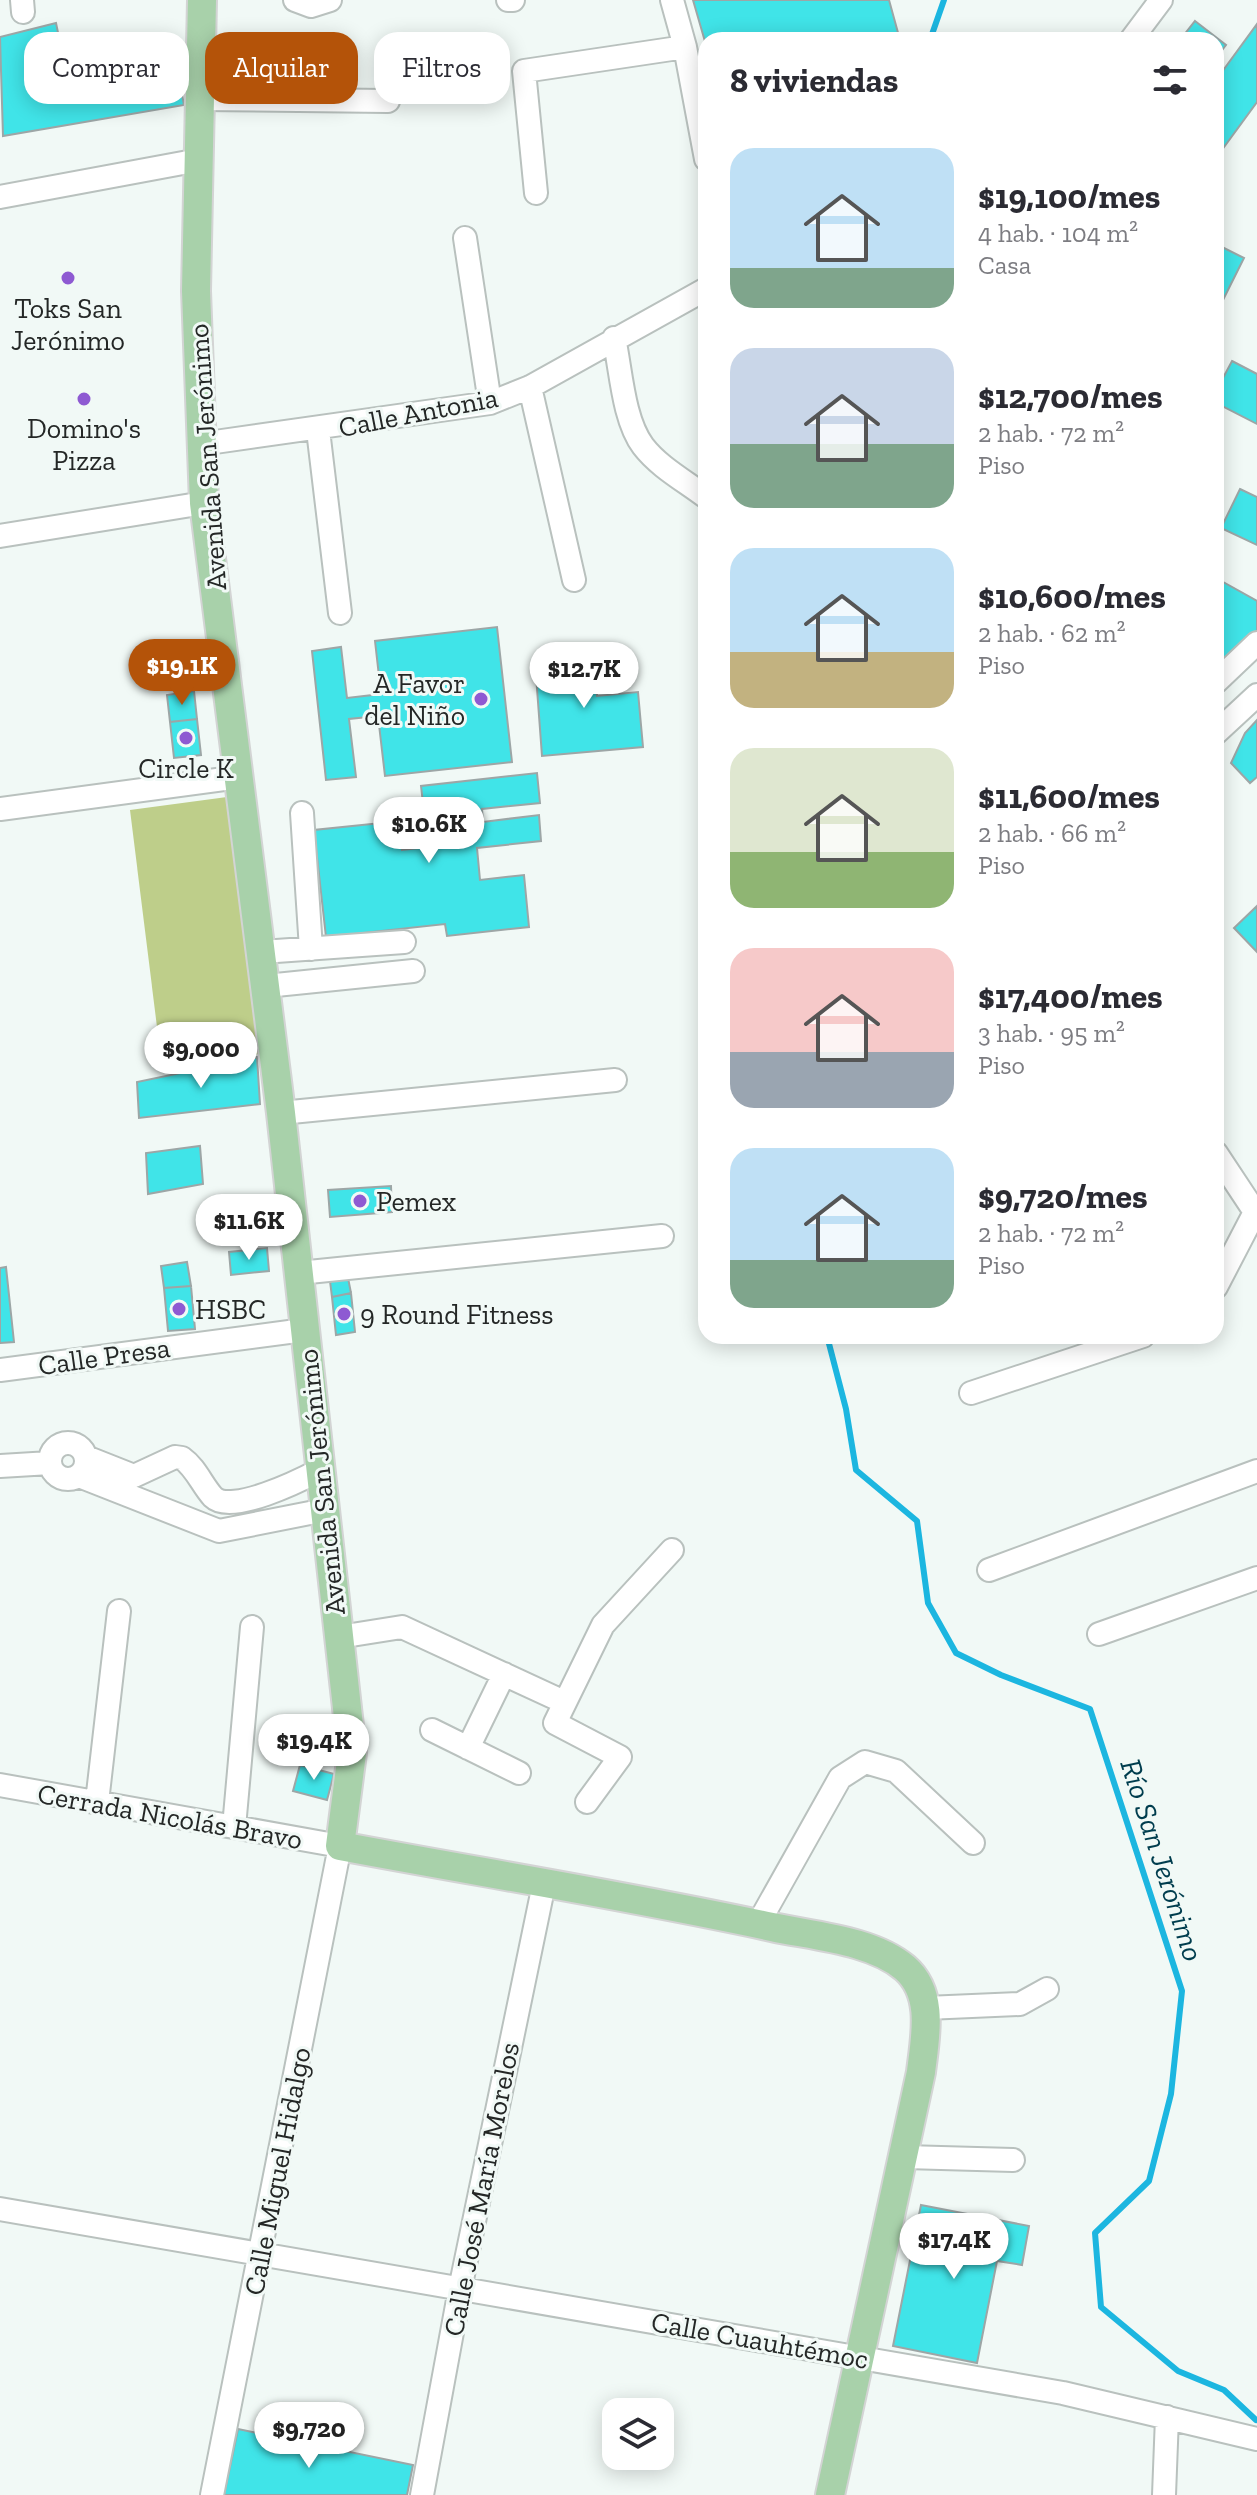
<!DOCTYPE html>
<html lang="es">
<head>
<meta charset="utf-8">
<style>
	:root { --surface:#fff; --page:#f2f2f3; --text:#2b2b33; --muted:#7c7c81; --accent:#b45309 }
	body { margin:0; font-family:"Zilla Slab",serif; background:var(--page); color:var(--text); height:100vh; display:flex; flex-direction:column; font-size:30px; white-space:nowrap }
	* { box-sizing:border-box; margin:0 }
	p { font-size:26px; color:var(--muted) }
	.icon { flex:none; width:44px; height:44px; fill:none; stroke:currentColor; stroke-width:2; stroke-linecap:round; stroke-linejoin:round }
	.map { position:relative; flex:1; overflow:hidden }
	.sheet { position:absolute; left:698px; top:32px; width:526px; height:1312px; display:flex; flex-direction:column; background:var(--surface); border-radius:24px; box-shadow:0 4px 20px #0003 }
	.sheet>* { flex:none }
	.hud { position:absolute; left:24px; top:32px; width:554px; height:72px; display:flex; gap:16px }
	.buttons { position:absolute; left:602px; top:2398px; display:grid; gap:16px }
	.buttons a { display:grid; place-items:center; width:72px; height:72px; border-radius:16px; background:var(--surface); box-shadow:0 4px 20px #0003; font-size:40px }
	.price { position:absolute; translate:-50% -68px; padding:0 18px; border-radius:28px; background:#fff; color:#222; font-size:26px; line-height:52px; filter:drop-shadow(0 2px 4px #0008) }
	.price::after { content:''; position:absolute; left:50%; top:48px; width:24px; height:18px; margin-left:-12px; background:inherit; clip-path:polygon(0 0,100% 0,50% 100%) }
	.price.active { background:var(--accent); color:#fff }
	ul { padding:0; list-style:none }
	li { display:flex; align-items:center; gap:24px; height:200px; padding:0 32px }
	li span { display:grid; place-items:center; flex:none; width:224px; height:160px; border-radius:24px; color:#555 }
	li>.icon { margin-inline-start:auto }
	span .icon { width:96px; height:96px; fill:#fffc; stroke-width:1 }
	li b { font-size:34px }
	h2 { display:flex; justify-content:space-between; align-items:center; height:96px; padding:0 32px; font-size:34px }
	.chip { padding:0 28px; border-radius:24px; background:var(--surface); box-shadow:0 4px 20px #0003; font-size:28px; line-height:72px }
	.chip.active { background:var(--accent); color:#fff }
	.map>svg:first-child { display:block }
	.green { fill:#bece8a }
	.lines { fill:none; stroke-linecap:round; stroke-linejoin:round }
	.stream { stroke:#1cb6e0; stroke-width:6 }
	.building { fill:#40e4e8; stroke:#9da6a6; stroke-width:2 }
	.minor-casing { stroke:#b9c1be; stroke-width:26 }
	.major-casing { stroke:#d3d4d4; stroke-width:32 }
	.minor { stroke:#fff; stroke-width:22 }
	.major { stroke:#a8d1aa; stroke-width:28 }
	.poi-dot { fill:#8e5ad2; stroke:#f1f9f6; stroke-width:3 }
	.labels { text-anchor:middle; stroke-width:6; stroke-linejoin:round; paint-order:stroke }
	.poi-label { font-size:28px; fill:#242726; stroke:#f1f9f6 }
	.street-label { font-size:28px; fill:#242726; stroke:#f1f9f6 }
	.water-label { font-size:30px; font-style:italic; fill:#003d4e; stroke:#f1f9f6 }
</style>
</head>
<body>
<div class="map">
<svg width="1257" height="2495" viewBox="0 0 1257 2495">
	<rect width="100%" height="100%" fill="#f1f9f6"/>
	<path class="green" d="M 227,797 L 259,1054 L 162,1067 L 130,810 Z"/>
	<g class="lines">
		<path class="stream" d="M 930,40 L 944,0
			M 827,1336 L 846,1409 L 856,1470 L 917,1521 L 928,1603 L 956,1653 L 1001,1675 L 1090,1709 L 1182,1991 L 1171,2094 L 1149,2181 L 1095,2233 L 1101,2307 L 1178,2371 L 1224,2390 L 1256,2420"/>
	</g>
	<path class="building" d="M 693,0 L 889,0 L 900,40 L 706,40 L 706,45 Z
		M 1195,21 L 1226,45 L 1216,58 L 1216,40 L 1180,40 Z
		M 56,23 L 63,57 L 74,59 L 75,67 L 69,80 L 72,90 L 177,67 L 184,105 L 3,136 L 0,37 Z
		M 1257,24 L 1257,102 L 1216,158 L 1216,80 Z
		M 1216,244 L 1244,258 L 1216,314 Z
		M 1232,361 L 1257,374 L 1257,424 L 1216,403 L 1216,391 Z
		M 1240,489 L 1257,497 L 1257,545 L 1221,528 Z
		M 1216,578 L 1257,601 L 1257,631 L 1216,671 Z
		M 497,627 L 512,762 L 385,776 L 378,716 L 349,719 L 356,777 L 326,780 L 312,651 L 341,647 L 347,698 L 381,694 L 375,641 Z
		M 593,645 L 597,696 L 638,692 L 643,747 L 542,756 L 536,675 L 562,673 L 559,648 Z
		M 194,691 L 197,719 L 170,722 L 167,695 Z
		M 197,719 L 201,755 L 174,758 L 170,722 Z
		M 1257,720 L 1257,777 L 1250,783 L 1231,763 L 1245,733 Z
		M 537,773 L 540,803 L 482,809 L 483,822 L 539,815 L 541,841 L 477,848 L 480,880 L 524,875 L 529,927 L 447,936 L 445,924 L 326,937 L 314,830 L 400,821 L 402,850 L 428,847 L 421,786 Z
		M 1257,906 L 1257,952 L 1234,928 Z
		M 257,1057 L 260,1104 L 139,1118 L 137,1082 Z
		M 200,1146 L 203,1184 L 148,1194 L 146,1153 Z
		M 391,1186 L 392,1212 L 330,1217 L 328,1190 Z
		M 267,1248 L 269,1271 L 231,1275 L 229,1252 Z
		M 187,1262 L 191,1286 L 164,1288 L 161,1266 Z
		M 6,1267 L 14,1342 L 0,1343 L 0,1268 Z
		M 348,1278 L 351,1293 L 332,1297 L 330,1281 Z
		M 191,1286 L 195,1329 L 168,1331 L 164,1288 Z
		M 351,1293 L 355,1332 L 336,1335 L 332,1297 Z
		M 300,1765 L 334,1774 L 327,1800 L 293,1791 Z
		M 921,2205 L 1029,2226 L 1022,2265 L 997,2261 L 977,2363 L 893,2346 Z
		M 238,2429 L 413,2465 L 407,2495 L 224,2495 Z"/>
	<g class="lines">
		<defs>
			<path id="minor" d="M 22,0 L 23,12
				M 295,0 L 311,6 L 330,0
				M 508,0 L 513,0
				M 672,0 L 685,47 L 706,159
				M 1131,40 L 1161,0
				M 200,99 L 388,101
				M 536,193 L 524,71 L 685,47
				M 0,197 L 199,160
				M 465,238 L 490,403
				M 614,338 C 621,370 623,419 643,446 C 659,467 685,481 706,497
				M 530,387 L 574,580
				M 318,430 L 340,613
				M 201,444 L 490,403 L 530,387 L 706,289
				M 0,536 L 204,503
				M 1216,682 L 1257,643
				M 1216,733 L 1257,695
				M 0,809 L 239,777
				M 302,813 L 311,949
				M 262,952 L 404,942
				M 266,986 L 413,971
				M 281,1113 L 615,1080
				M 1216,1153 L 1257,1215
				M 299,1273 L 662,1236
				M 1216,1287 L 1255,1212
				M 0,1370 L 304,1330
				M 971,1393 L 1143,1336
				M50 1461a18 18 0 1 1 36 0a18 18 0 1 1-36 0Z
				M 86,1457 L 134,1476 L 175,1457 L 182,1458 C 196,1468 202,1485 213,1497 C 231,1515 301,1480 320,1470
				M 0,1466 L 50,1463
				M 79,1476 L 219,1531 L 325,1510
				M 989,1570 L 1257,1471
				M 1099,1634 L 1257,1578
				M 339,1637 L 402,1627 L 564,1702
				M 432,1730 L 519,1773
				M 468,1748 L 504,1674
				M 0,1785 L 340,1846 L 212,2495
				M 97,1802 L 119,1611
				M 587,1802 L 620,1757 L 555,1723 L 603,1625 L 672,1550
				M 234,1827 L 252,1627
				M 758,1924 L 840,1778 L 865,1762 L 896,1771 L 973,1843
				M 926,2008 L 1020,2004 L 1047,1989
				M 905,2157 L 1013,2160
				M 0,2209 L 1063,2393 L 1257,2439
				M 422,2495 L 460,2289 L 544,1884
				M 1164,2495 L 1167,2417"/>
			<path id="major" d="M 202,0 L 196,291 L 204,503 L 281,1113 L 352,1753 L 340,1846 C 484,1873 629,1896 772,1927 C 813,1936 872,1940 905,1968 C 935,1994 925,2038 921,2072 L 830,2495"/>
		</defs>
		<use href="#minor" class="minor-casing"/>
		<use href="#major" class="major-casing"/>
		<use href="#minor" class="minor"/>
		<use href="#major" class="major"/>
	</g>
	<g class="poi-dot">
		<circle cx="68" cy="278" r="8"/>
		<circle cx="84" cy="399" r="8"/>
		<circle cx="481" cy="699" r="8"/>
		<circle cx="186" cy="738" r="8"/>
		<circle cx="360" cy="1201" r="8"/>
		<circle cx="179" cy="1309" r="8"/>
		<circle cx="344" cy="1314" r="8"/>
	</g>
	<g class="labels">
		<g class="poi-label">
			<text x="68" y="318">Toks San<tspan x="68" dy="32">Jerónimo</tspan></text>
			<text x="84" y="438">Domino's<tspan x="84" dy="32">Pizza</tspan></text>
			<text x="465" y="693" text-anchor="end">A Favor<tspan x="465" dy="32">del Niño</tspan></text>
			<text x="186" y="778">Circle K</text>
			<text x="376" y="1211" text-anchor="start">Pemex</text>
			<text x="195" y="1319" text-anchor="start">HSBC</text>
			<text x="360" y="1324" text-anchor="start">9 Round Fitness</text>
		</g>
		<g class="street-label">
			<text transform="translate(418 412) rotate(-11)" y="10">Calle Antonia</text>
			<text transform="translate(207 457) rotate(-94)" y="10">Avenida San Jerónimo</text>
			<text transform="translate(104 1356) rotate(-8)" y="10">Calle Presa</text>
			<text transform="translate(321 1482) rotate(-96)" y="10">Avenida San Jerónimo</text>
			<text transform="translate(170 1816) rotate(10)" y="10">Cerrada Nicolás Bravo</text>
			<text transform="translate(277 2171) rotate(-79)" y="10">Calle Miguel Hidalgo</text>
			<text transform="translate(481 2189) rotate(-79)" y="10">Calle José María Morelos</text>
			<text transform="translate(760 2340) rotate(10)" y="10">Calle Cuauhtémoc</text>
		</g>
		<g class="water-label">
			<text transform="translate(1162 1860) rotate(72)" y="10">Río San Jerónimo</text>
		</g>
	</g>
</svg>
<div class="buttons">
<a><svg class="icon" aria-label="layers" viewBox="0 0 24 24"><path d="M12 4l9 5-9 5-9-5zM3 14l9 5 9-5"/></svg></a>
</div>
<b class="price active" style="left:182px;top:707px">$19.1K</b>
<b class="price" style="left:584px;top:710px">$12.7K</b>
<b class="price" style="left:429px;top:865px">$10.6K</b>
<b class="price" style="left:201px;top:1090px">$9,000</b>
<b class="price" style="left:249px;top:1262px">$11.6K</b>
<b class="price" style="left:314px;top:1782px">$19.4K</b>
<b class="price" style="left:954px;top:2281px">$17.4K</b>
<b class="price" style="left:309px;top:2470px">$9,720</b>
<div class="hud">
<a class="chip">Comprar</a>
<a class="chip active">Alquilar</a>
<a class="chip">Filtros</a>
</div>
<section class="sheet">
<h2>8 viviendas<svg class="icon" aria-label="filters" viewBox="0 0 24 24"><path d="M4 7h16M4 17h16"/><circle cx="9" cy="7" r="2"/><circle cx="15" cy="17" r="2"/></svg></h2>
<ul>
<li><span style="background:linear-gradient(#bfe0f5 75%,#7fa58c 0)"><svg class="icon" aria-label="home" viewBox="0 0 24 24"><path d="M3 11l9-7 9 7M6 9v11h12V9"/></svg></span><div><b>$19,100/mes</b><p>4 hab. · 104 m²</p><p>Casa</p></div></li>
<li><span style="background:linear-gradient(#c9d6e8 60%,#7fa58c 0)"><svg class="icon" aria-label="home" viewBox="0 0 24 24"><path d="M3 11l9-7 9 7M6 9v11h12V9"/></svg></span><div><b>$12,700/mes</b><p>2 hab. · 72 m²</p><p>Piso</p></div></li>
<li><span style="background:linear-gradient(#bfe0f5 65%,#c2b280 0)"><svg class="icon" aria-label="home" viewBox="0 0 24 24"><path d="M3 11l9-7 9 7M6 9v11h12V9"/></svg></span><div><b>$10,600/mes</b><p>2 hab. · 62 m²</p><p>Piso</p></div></li>
<li><span style="background:linear-gradient(#dfe7d0 65%,#8fb573 0)"><svg class="icon" aria-label="home" viewBox="0 0 24 24"><path d="M3 11l9-7 9 7M6 9v11h12V9"/></svg></span><div><b>$11,600/mes</b><p>2 hab. · 66 m²</p><p>Piso</p></div></li>
<li><span style="background:linear-gradient(#f6c9c9 65%,#9aa5b1 0)"><svg class="icon" aria-label="home" viewBox="0 0 24 24"><path d="M3 11l9-7 9 7M6 9v11h12V9"/></svg></span><div><b>$17,400/mes</b><p>3 hab. · 95 m²</p><p>Piso</p></div></li>
<li><span style="background:linear-gradient(#bfe0f5 70%,#7fa58c 0)"><svg class="icon" aria-label="home" viewBox="0 0 24 24"><path d="M3 11l9-7 9 7M6 9v11h12V9"/></svg></span><div><b>$9,720/mes</b><p>2 hab. · 72 m²</p><p>Piso</p></div></li>
</ul>
</section>
</div>
</body>
</html>
